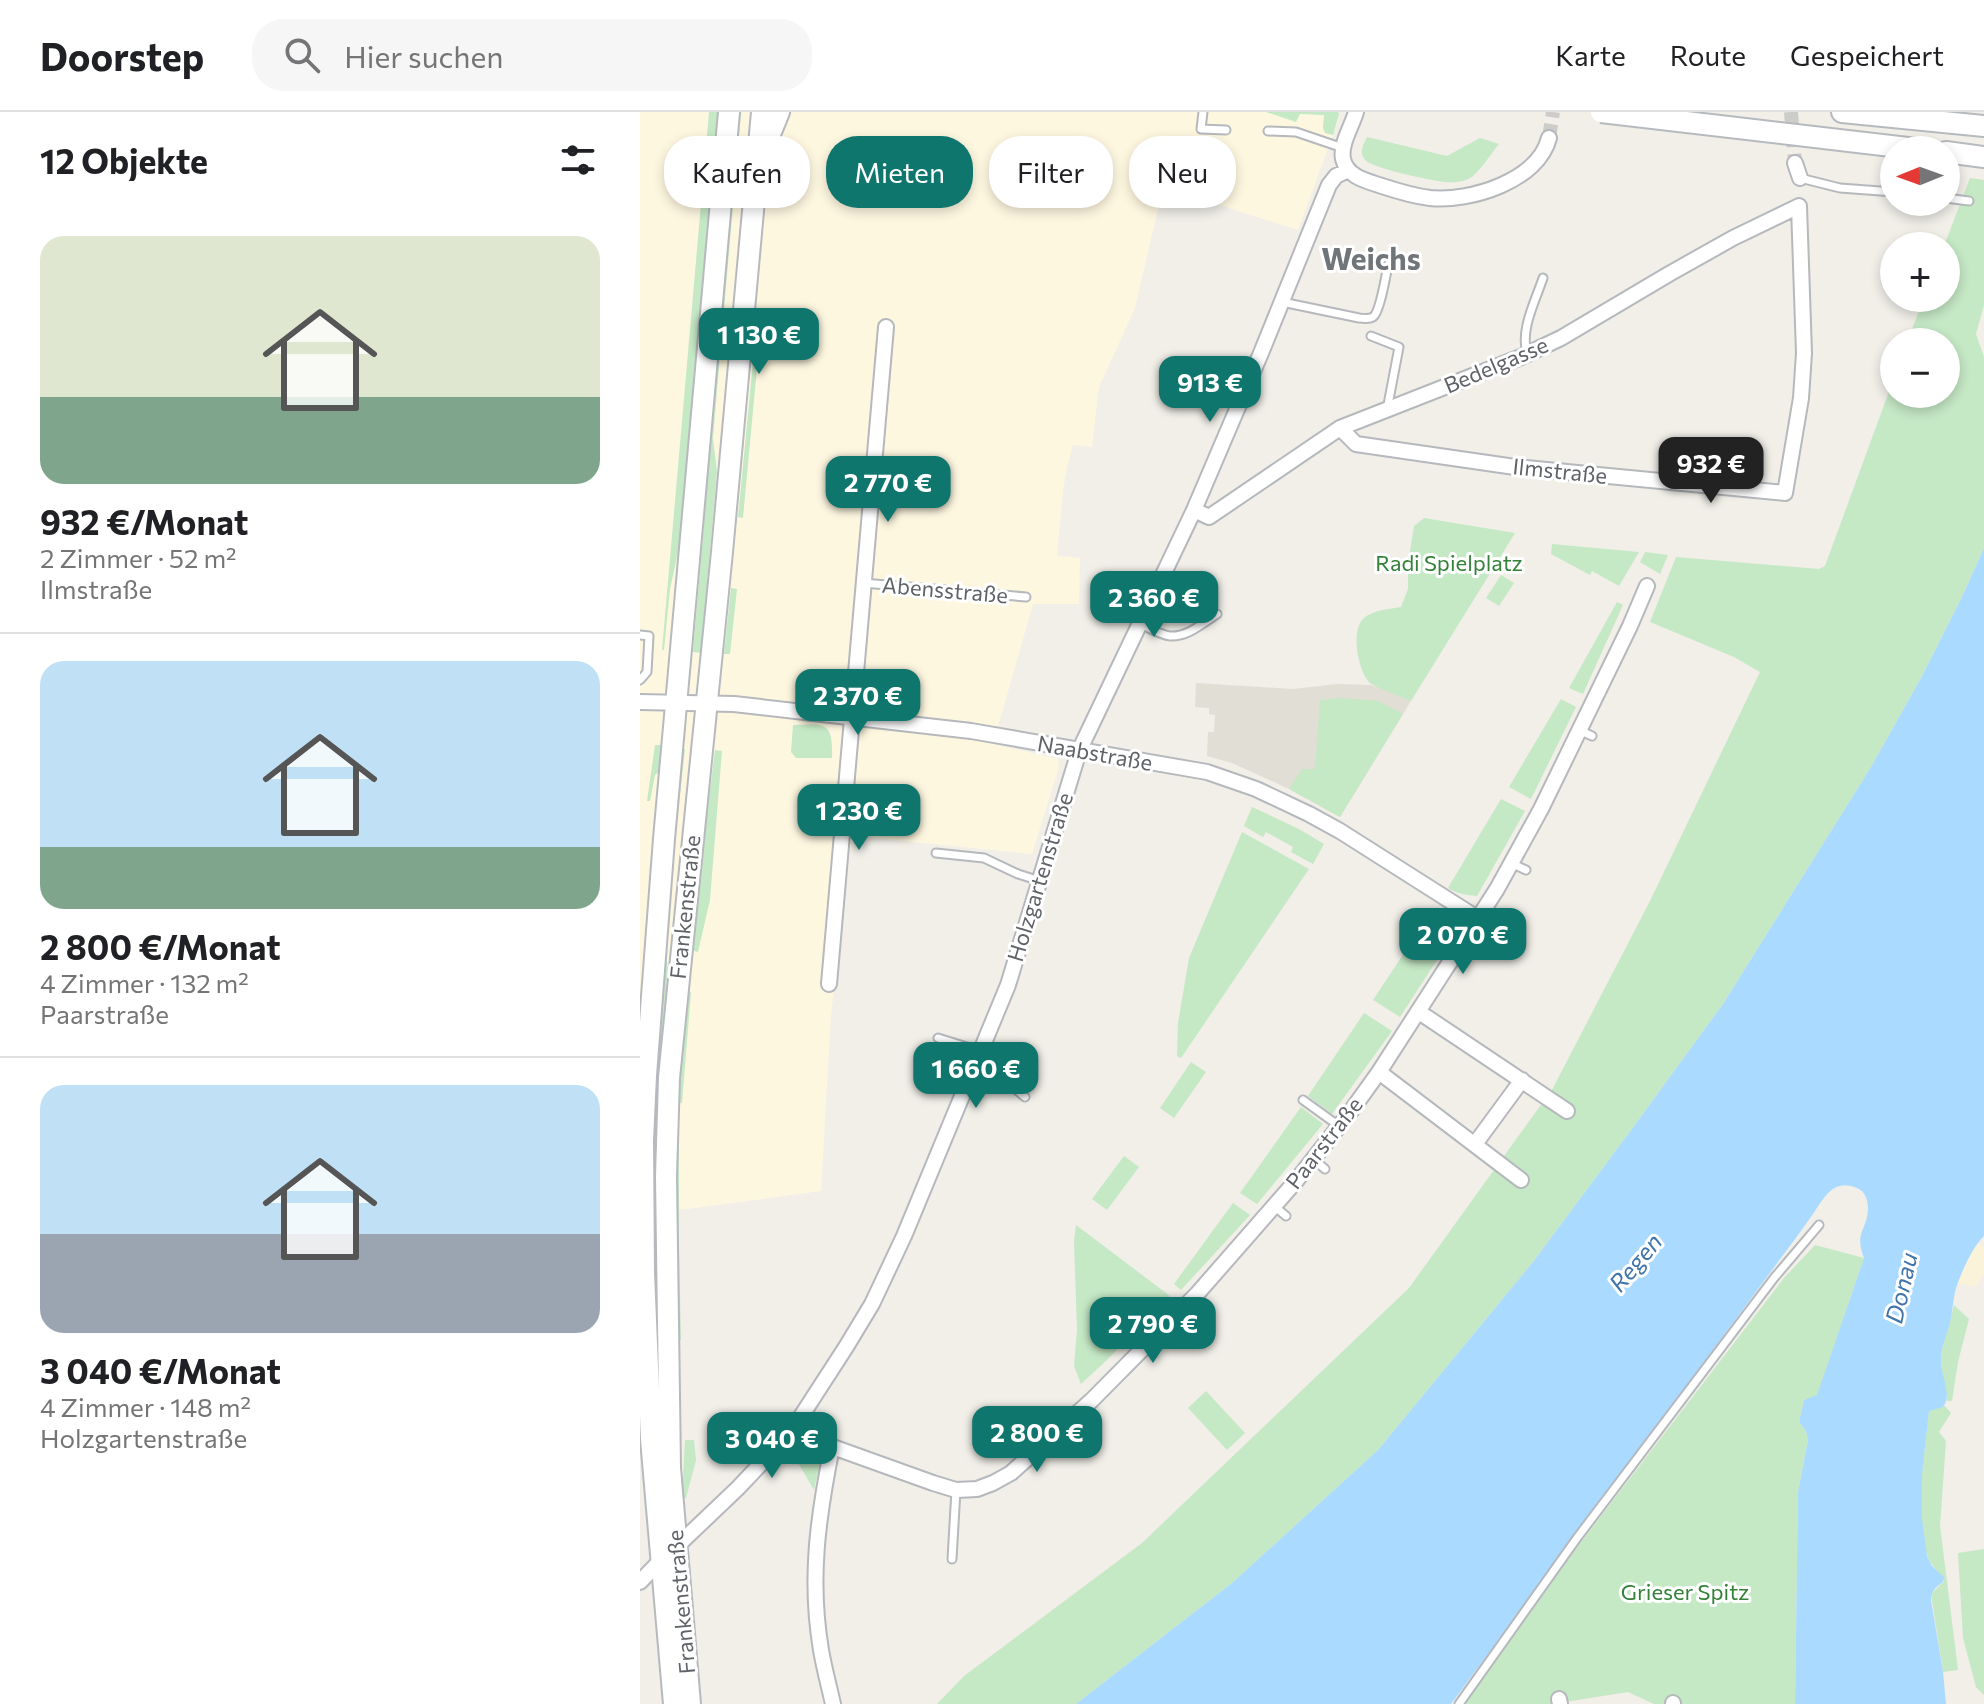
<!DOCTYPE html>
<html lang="de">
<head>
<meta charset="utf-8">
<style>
	:root { --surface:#fff; --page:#f6f6f6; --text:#202124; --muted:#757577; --line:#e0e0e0; --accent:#0f766e }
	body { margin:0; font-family:Commissioner,sans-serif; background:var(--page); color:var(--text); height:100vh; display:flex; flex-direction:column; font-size:30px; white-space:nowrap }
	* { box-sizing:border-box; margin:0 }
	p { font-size:26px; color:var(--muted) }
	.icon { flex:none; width:44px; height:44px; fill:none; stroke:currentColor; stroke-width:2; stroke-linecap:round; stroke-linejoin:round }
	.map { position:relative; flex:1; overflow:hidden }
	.drawer { display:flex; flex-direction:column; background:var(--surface); width:640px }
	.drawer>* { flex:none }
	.hud { position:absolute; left:24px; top:24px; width:760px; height:72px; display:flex; gap:16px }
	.needle { width:52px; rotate:269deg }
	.tools { position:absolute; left:1240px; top:24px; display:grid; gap:16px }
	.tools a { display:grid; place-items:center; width:80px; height:80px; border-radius:50%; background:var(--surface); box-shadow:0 4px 12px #0003; font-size:40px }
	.price { position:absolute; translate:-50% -68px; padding:0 18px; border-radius:16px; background:var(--accent); color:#fff; font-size:26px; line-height:52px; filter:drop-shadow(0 2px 4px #0008) }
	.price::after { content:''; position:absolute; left:50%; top:48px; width:24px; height:18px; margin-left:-12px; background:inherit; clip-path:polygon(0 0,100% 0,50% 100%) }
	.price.current { background:#222; color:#fff }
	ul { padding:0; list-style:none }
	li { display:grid; align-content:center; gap:16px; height:424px; padding:0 40px }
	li+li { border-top:2px solid var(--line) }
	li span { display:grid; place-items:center; height:248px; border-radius:24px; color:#555 }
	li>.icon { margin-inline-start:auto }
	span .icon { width:144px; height:144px; fill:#fffc; stroke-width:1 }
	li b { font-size:34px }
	h2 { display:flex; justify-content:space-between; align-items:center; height:96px; padding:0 40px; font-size:34px }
	.tag { padding:0 28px; border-radius:32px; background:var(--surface); box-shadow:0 4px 12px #0003; font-size:28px; line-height:72px }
	.tag.current { background:var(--accent); color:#fff }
	header { display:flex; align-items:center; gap:48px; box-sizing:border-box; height:112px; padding:0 40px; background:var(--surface); border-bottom:2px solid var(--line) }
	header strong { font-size:38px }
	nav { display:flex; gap:44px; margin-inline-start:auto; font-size:28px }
	.search { width:560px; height:72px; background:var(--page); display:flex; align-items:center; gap:20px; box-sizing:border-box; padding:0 28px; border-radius:32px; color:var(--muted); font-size:30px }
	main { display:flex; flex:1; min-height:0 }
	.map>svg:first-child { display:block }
	.commercial { fill:#fef7e0 }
	.education { fill:#e1ded6 }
	.green { fill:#c5e8c5 }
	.sand { fill:#fbf3d9 }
	.water { fill:#aadaff }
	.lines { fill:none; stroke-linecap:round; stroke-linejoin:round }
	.street-tunnel { stroke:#ccccc8; stroke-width:14; stroke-dasharray:14 7; stroke-linecap:butt }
	.lane-casing { stroke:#b5b8bc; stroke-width:11 }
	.street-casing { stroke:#b5b8bc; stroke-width:18 }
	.secondary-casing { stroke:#b6babf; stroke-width:24 }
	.lane { stroke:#fff; stroke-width:7 }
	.street { stroke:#fff; stroke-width:14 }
	.secondary { stroke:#fff; stroke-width:20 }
	.secondary-bridge-casing { stroke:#b6babf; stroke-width:24; stroke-linecap:butt }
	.secondary-bridge { stroke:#fff; stroke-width:20 }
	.labels { text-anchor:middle; stroke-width:6; stroke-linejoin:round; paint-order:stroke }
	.street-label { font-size:22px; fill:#5f6368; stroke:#fff }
	.park-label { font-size:22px; fill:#348238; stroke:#fff }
	.water-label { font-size:24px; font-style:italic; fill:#4174aa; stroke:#fff }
	.district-label { font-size:30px; font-weight:bold; fill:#70757a; stroke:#fff }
</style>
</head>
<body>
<header>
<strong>Doorstep</strong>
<div class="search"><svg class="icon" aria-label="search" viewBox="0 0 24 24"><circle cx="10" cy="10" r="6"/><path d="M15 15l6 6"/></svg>Hier suchen</div>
<nav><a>Karte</a><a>Route</a><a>Gespeichert</a></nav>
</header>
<main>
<section class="drawer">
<h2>12 Objekte<svg class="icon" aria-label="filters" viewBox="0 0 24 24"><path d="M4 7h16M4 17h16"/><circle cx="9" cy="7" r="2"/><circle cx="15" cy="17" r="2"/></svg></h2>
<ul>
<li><span style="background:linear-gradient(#dfe7d0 65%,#7fa58c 0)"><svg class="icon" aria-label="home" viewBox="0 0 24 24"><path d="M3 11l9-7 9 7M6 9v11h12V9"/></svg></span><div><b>932 €/Monat</b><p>2 Zimmer · 52 m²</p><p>Ilmstraße</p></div></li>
<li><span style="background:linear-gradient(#bfe0f5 75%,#7fa58c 0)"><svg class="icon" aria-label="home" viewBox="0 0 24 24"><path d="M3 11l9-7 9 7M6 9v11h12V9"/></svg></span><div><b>2 800 €/Monat</b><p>4 Zimmer · 132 m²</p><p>Paarstraße</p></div></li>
<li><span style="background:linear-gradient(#bfe0f5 60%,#9aa5b1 0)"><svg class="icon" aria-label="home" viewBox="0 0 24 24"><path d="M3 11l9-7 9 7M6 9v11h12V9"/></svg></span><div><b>3 040 €/Monat</b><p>4 Zimmer · 148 m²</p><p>Holzgartenstraße</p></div></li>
</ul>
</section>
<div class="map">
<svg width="1344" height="1592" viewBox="0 0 1344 1592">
	<rect width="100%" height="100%" fill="#f1efe8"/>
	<path class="commercial" d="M 0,0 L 656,0 L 699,6 L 658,118 L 523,75 L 495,196 L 459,275 L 452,335 L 433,333 L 427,355 L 423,378 L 417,444 L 440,446 L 439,492 L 393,492 L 353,632 L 418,647 L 419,655 L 392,742 L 212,724 L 191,903 L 181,1079 L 47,1097 L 0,1099 Z"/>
	<path class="education" d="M 556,571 L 653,577 L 697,572 L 731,573 L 747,578 L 771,589 L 700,705 L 649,677 L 592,651 L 567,644 L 568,620 L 574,620 L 575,603 L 569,602 L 569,596 L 555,595 Z"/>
	<path class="green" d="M 69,0 L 78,0 L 40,431 L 30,477 L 24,538 L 22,538 Z
		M 95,0 L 101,0 L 73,326 L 77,360 L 61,541 L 53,540 L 64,412 L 62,391 Z
		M 626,0 L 698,0 L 699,2 L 693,23 L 685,21 L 683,16 L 684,3 L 660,2 L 656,10 Z
		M 727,25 L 807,44 L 840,26 L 859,32 C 852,40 839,61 830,66 C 824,70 812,71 805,70 C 793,69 732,56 725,48 C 719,40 723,33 727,25 Z
		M 1330,66 L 1344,68 L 1344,193 L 1336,222 L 1344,245 L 1344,436 L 1321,487 L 1281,566 L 1231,655 L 1083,892 L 986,1025 L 893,1150 L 738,1338 L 592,1471 L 436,1592 L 297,1592 L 324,1564 L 502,1431 L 769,1176 L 913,976 L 1010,789 L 1120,560 L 1094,545 L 1010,510 L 1036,445 L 1179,457 L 1185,454 L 1254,266 L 1254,282 L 1306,282 L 1306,230 L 1267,230 L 1284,186 L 1306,186 L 1306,134 L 1304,134 Z
		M 119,213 L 121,213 L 103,406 L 98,405 L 115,229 Z
		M 784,406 L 875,421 L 771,589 C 764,586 733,574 730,571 C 718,560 710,517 724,506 C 733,498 750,497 761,495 L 768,477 L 768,452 L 774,414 Z
		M 912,432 L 999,440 L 979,474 L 952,459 L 950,463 L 911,442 Z
		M 1005,440 L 1028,443 L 1020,462 L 1000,450 Z
		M 861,463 L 874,471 L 859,494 L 846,486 Z
		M 91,476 L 97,477 L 90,542 L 84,542 Z
		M 977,490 L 983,493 L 943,582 L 929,576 Z
		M 701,586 L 738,589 L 763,602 L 700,705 L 649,677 L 662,657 L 675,657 L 680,588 Z
		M 921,587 L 936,595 L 891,687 L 869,675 Z
		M 153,613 C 186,612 193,609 192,646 L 156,646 L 151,640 Z
		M 15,633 L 22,633 L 19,660 L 15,663 L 10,689 L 7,689 Z
		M 40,637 L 45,637 L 24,830 L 28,857 L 18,967 L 14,1066 L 18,1288 L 15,1289 L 7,1108 L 10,984 Z
		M 75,638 L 82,639 L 70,788 L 58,840 L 50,838 Z
		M 861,687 L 885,699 L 837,784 C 826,783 818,782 808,776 Z
		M 612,695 L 659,717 L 684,732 L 673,752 L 651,740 L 653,735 L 626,720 L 623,725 L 604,714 Z
		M 602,720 L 669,757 L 541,946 L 537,944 L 538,911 L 549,846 Z
		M 794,796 C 810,806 814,808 810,828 L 760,905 L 733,888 Z
		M 44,870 L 51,881 L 42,991 L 34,990 Z
		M 724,901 L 752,919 L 692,1002 L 668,984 Z
		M 551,950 L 566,960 L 534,1006 L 520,996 Z
		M 661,995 L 683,1012 L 617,1092 L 600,1081 Z
		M 39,1029 L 39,1134 L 41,1228 L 35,1228 L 32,1035 Z
		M 484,1044 L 499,1055 L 467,1098 L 452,1087 Z
		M 593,1091 L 610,1103 L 541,1178 L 534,1172 Z
		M 436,1113 L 530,1184 L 467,1248 L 441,1272 L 434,1254 L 437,1218 L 434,1129 Z
		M 1175,1133 L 1224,1146 L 1177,1284 L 1164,1288 L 1159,1310 L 1166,1319 L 1168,1328 L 1158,1380 L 1155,1592 L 1014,1592 L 988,1580 L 912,1592 L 825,1592 L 941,1430 L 1144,1166 Z
		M 1314,1193 L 1329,1207 L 1318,1250 L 1312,1289 L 1307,1289 C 1307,1275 1301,1264 1301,1250 C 1301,1231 1310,1211 1314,1193 Z
		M 566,1279 L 605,1321 L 587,1338 L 548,1296 Z
		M 1305,1294 L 1311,1301 L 1299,1320 L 1306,1329 L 1300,1414 L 1318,1558 L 1303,1560 L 1291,1482 L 1304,1469 C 1299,1459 1290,1453 1287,1443 C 1274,1400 1284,1342 1289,1298 Z
		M 45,1328 L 54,1328 L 56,1348 L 46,1386 L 42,1385 Z
		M 150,1337 L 155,1337 L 181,1345 L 174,1378 Z
		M 1344,1437 L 1344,1583 L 1336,1575 L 1323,1526 L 1318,1441 Z"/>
	<path class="sand" d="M 1337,1130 L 1344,1136 L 1344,1162 L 1335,1175 L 1316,1171 Z"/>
	<path class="water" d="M 1344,436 L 1344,1124 C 1332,1136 1323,1157 1317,1173 C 1313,1184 1313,1199 1310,1210 C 1307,1223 1301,1235 1301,1247 C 1300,1263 1313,1283 1303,1295 L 1289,1299 L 1282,1362 L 1282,1407 L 1287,1444 L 1292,1454 L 1304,1465 L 1303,1470 C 1296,1475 1291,1479 1291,1488 L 1303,1560 L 1306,1592 L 1155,1592 L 1158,1380 L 1168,1328 L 1166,1319 L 1159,1310 L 1164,1288 L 1177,1283 L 1224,1146 C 1214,1120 1227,1119 1228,1097 C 1228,1088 1225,1079 1217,1076 C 1193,1066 1184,1086 1173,1102 C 1168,1109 1163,1116 1158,1123 L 811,1592 L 436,1592 L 592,1471 L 738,1338 L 893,1150 L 986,1025 L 1083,892 L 1231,655 L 1281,566 L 1321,487 Z"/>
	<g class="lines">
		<path class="street-tunnel" d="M 1151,0 L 1155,51
			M 909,26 L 913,0"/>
		<defs>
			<path id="lane" d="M 563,0 L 561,17 L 586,18
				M 628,19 L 656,20 L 703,36
				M 1160,66 L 1200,76 L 1254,80
				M 1306,86 L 1329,89
				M 642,190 L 719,206 C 724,206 728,208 733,205 C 740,200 746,163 748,153
				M 731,224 L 759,235 L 747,298
				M 887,242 C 880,217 895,190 903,166
				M 223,471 L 386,485
				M 500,512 C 509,516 521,523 530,524 C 548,525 563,511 577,502
				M 0,523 L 9,524 L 7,560 L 0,568
				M 939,618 L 952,624
				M 296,741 L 344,746 L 378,762 L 400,769
				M 871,751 L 886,758
				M 840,801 L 855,809
				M 298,926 L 340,939
				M 331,961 L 362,966 L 385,985
				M 663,988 L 699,1014
				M 673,1047 L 685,1057
				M 634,1094 L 646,1104
				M 535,1203 L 547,1215
				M 312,1447 L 316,1378
				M 819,1592 L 937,1426 L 1134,1166 L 1179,1113"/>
			<path id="street" d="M 716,0 C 712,14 700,32 703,47 C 707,65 727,69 742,74 C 757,79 774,84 790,86 C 830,90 898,69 909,26
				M 1155,51 L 1160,66
				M 554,398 L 569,405 L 700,316 L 881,245 L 921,226 L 1029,162 L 1093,126 L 1159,94 L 1164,241 L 1161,286 L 1145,381 L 875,355 L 716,332 L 700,316
				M 0,590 L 94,592 L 331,619 L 567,660 L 616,677 L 669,702 L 700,719 L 837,806
				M 189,872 L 246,215
				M 779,900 L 927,999
				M 739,960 L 881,1068
				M 835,1032 L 882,968
				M 151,1320 L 293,1371 L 316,1378 L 337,1377 L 353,1371 L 371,1361 L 452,1288 L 557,1182 L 656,1069 L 711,999 L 739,960 L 857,777 L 901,697 L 990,514 L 1007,474
				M 192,1335 C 178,1405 169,1467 181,1538 C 184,1556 189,1574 193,1592
				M 35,1436 L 98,1376 L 151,1320 L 206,1235 L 232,1192 L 264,1124 L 368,873 L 439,639 L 554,398 L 621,241 L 689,73 L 696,64 L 708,58
				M 0,1470 L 21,1448
				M 919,1587 L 920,1592
				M 1033,1591 L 1033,1592"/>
			<path id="secondary" d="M 1202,0 L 1344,14
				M 126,32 L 139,0
				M 1306,40 L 1344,45
				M 34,1592 L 11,1327 L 4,1161 L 3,1028 L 6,963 L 24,727 L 89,0
				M 50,1592 L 30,1356 L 26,1064 L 29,966 L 82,440 L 122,0"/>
		</defs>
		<use href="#lane" class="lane-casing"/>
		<use href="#street" class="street-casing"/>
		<use href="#secondary" class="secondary-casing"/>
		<use href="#lane" class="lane"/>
		<use href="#street" class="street"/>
		<use href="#secondary" class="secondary"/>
		<defs>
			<path id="secondary-bridge" d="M 961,0 L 1285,38"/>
		</defs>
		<use href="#secondary-bridge" class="secondary-bridge-casing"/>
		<use href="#secondary-bridge" class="secondary-bridge"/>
	</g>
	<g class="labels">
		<g class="street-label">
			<text transform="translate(856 253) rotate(-23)" y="8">Bedelgasse</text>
			<text transform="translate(920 359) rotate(6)" y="8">Ilmstraße</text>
			<text transform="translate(305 478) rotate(5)" y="8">Abensstraße</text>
			<text transform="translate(455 641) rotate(10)" y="8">Naabstraße</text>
			<text transform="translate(400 765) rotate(-73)" y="8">Holzgartenstraße</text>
			<text transform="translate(45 795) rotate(-84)" y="8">Frankenstraße</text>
			<text transform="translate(684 1031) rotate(-52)" y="8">Paarstraße</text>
			<text transform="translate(41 1490) rotate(-95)" y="8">Frankenstraße</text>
		</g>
		<g class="park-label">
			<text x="809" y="459">Radi Spielplatz</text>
			<text x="1045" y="1488">Grieser Spitz</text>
		</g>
		<g class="water-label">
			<text transform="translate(996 1151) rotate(-50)" y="8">Regen</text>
			<text transform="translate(1262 1176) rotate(-77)" y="8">Donau</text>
		</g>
		<g class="district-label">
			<text x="731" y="158">Weichs</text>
		</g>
	</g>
</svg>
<div class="tools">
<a><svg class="needle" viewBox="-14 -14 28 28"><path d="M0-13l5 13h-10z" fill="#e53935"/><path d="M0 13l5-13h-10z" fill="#757577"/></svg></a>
<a>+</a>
<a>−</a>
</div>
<b class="price" style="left:119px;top:264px">1 130 €</b>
<b class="price" style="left:570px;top:312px">913 €</b>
<b class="price current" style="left:1071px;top:393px">932 €</b>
<b class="price" style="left:248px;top:412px">2 770 €</b>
<b class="price" style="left:514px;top:527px">2 360 €</b>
<b class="price" style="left:218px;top:625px">2 370 €</b>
<b class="price" style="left:219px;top:740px">1 230 €</b>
<b class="price" style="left:823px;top:864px">2 070 €</b>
<b class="price" style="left:336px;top:998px">1 660 €</b>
<b class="price" style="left:513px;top:1253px">2 790 €</b>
<b class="price" style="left:397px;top:1362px">2 800 €</b>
<b class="price" style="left:132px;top:1368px">3 040 €</b>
<div class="hud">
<a class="tag">Kaufen</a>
<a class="tag current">Mieten</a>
<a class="tag">Filter</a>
<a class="tag">Neu</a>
</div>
</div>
</main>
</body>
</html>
